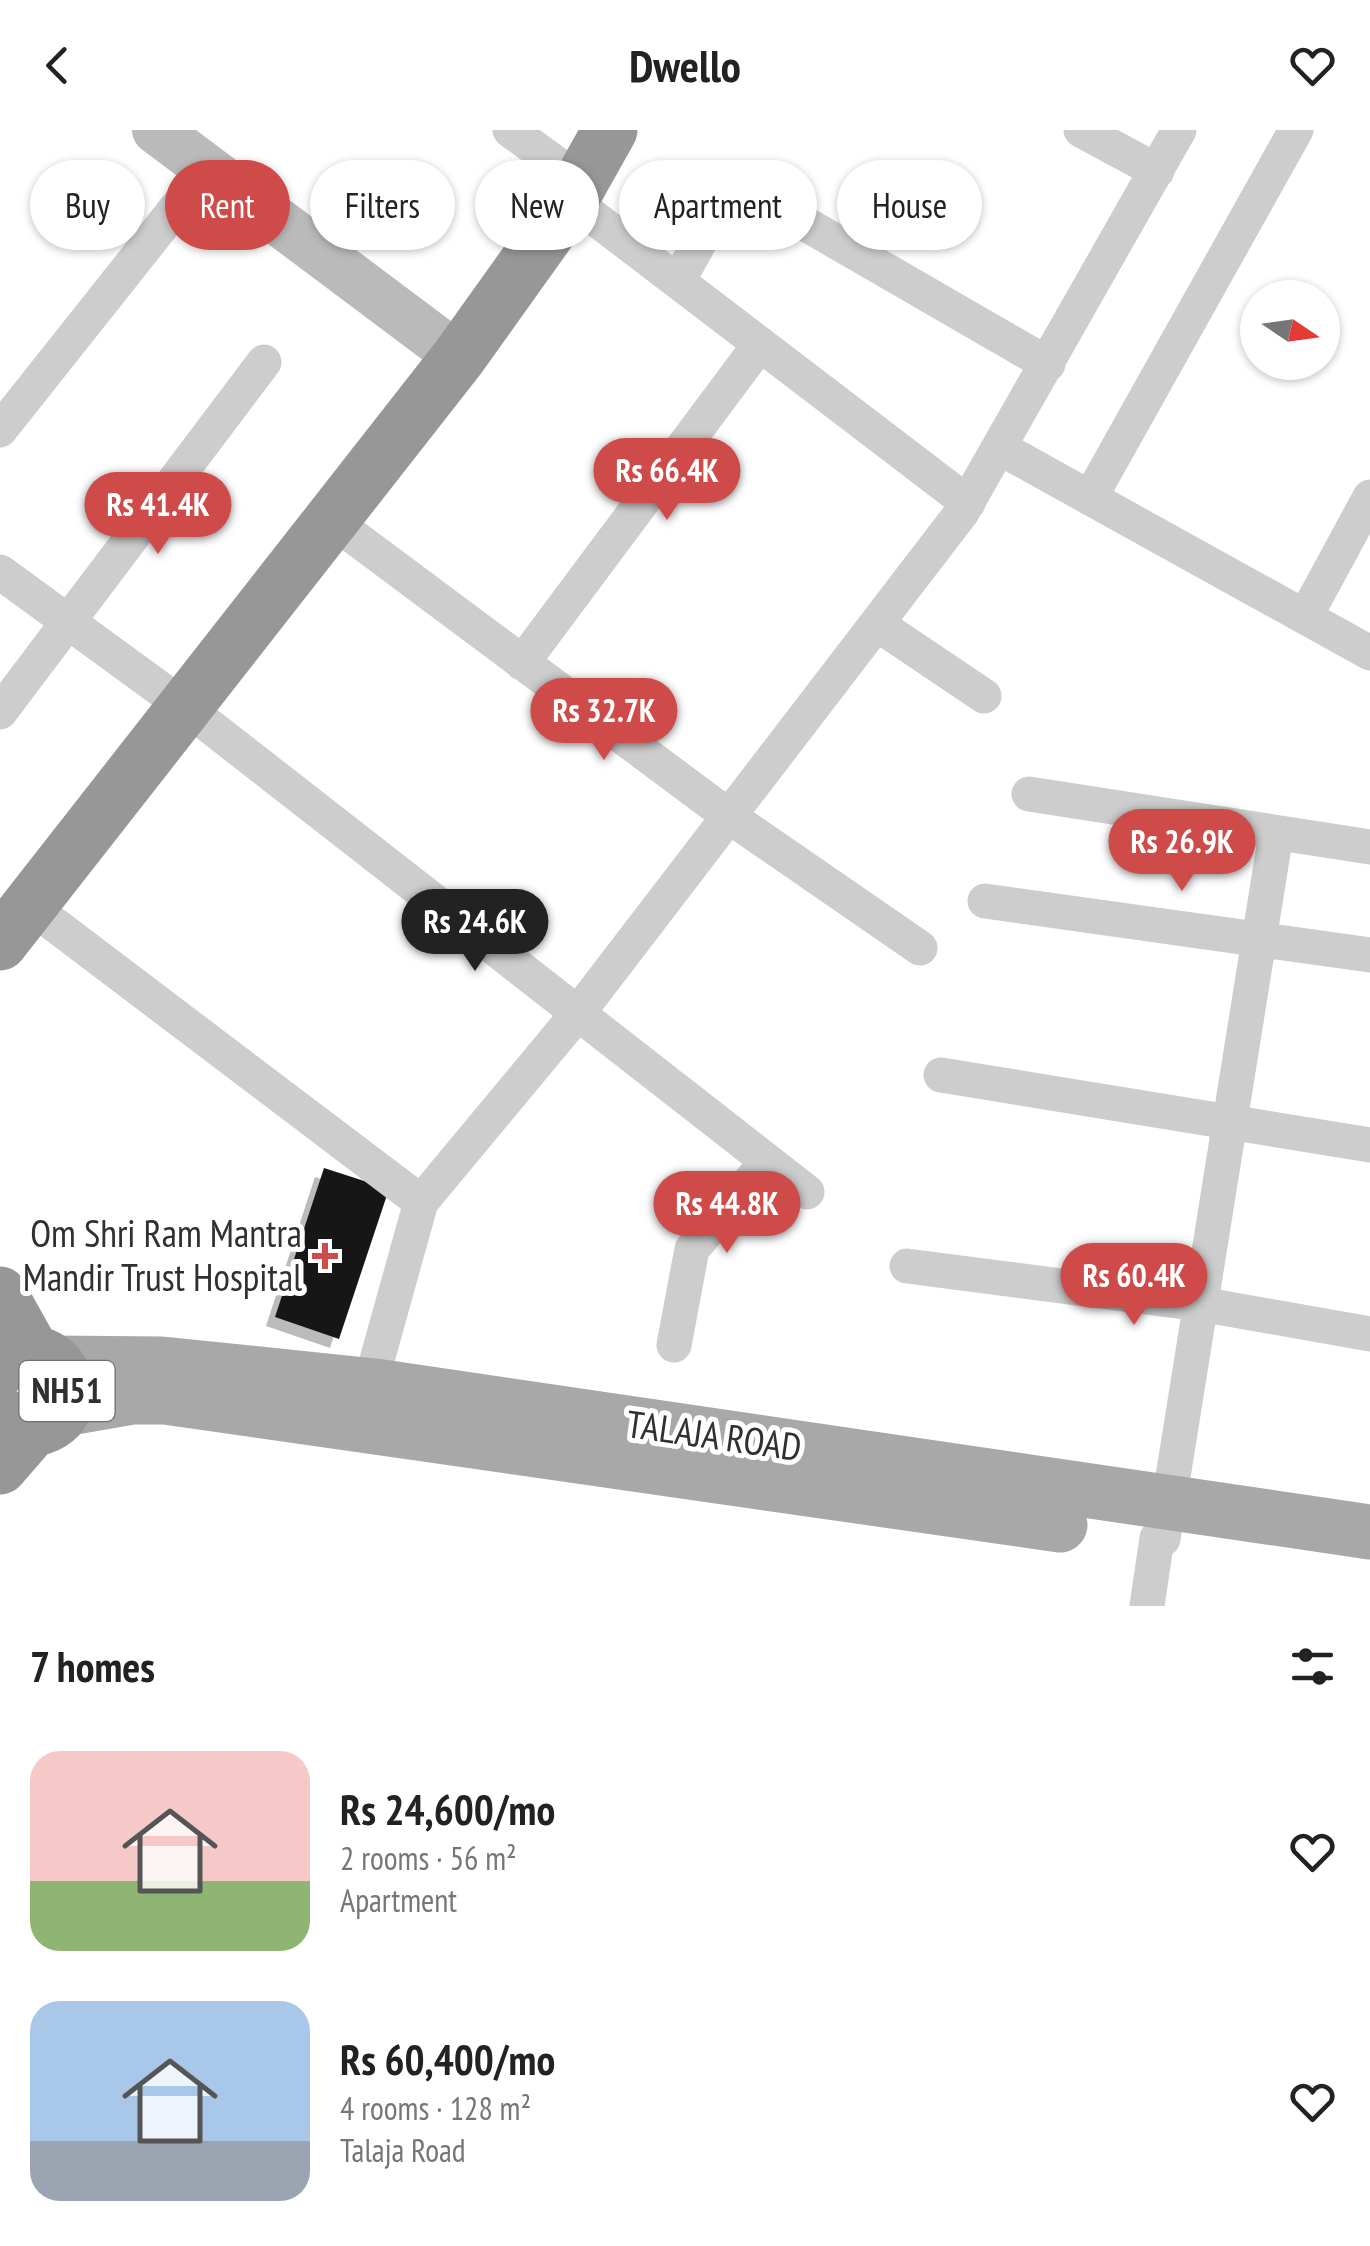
<!DOCTYPE html>
<html lang="en">
<head>
<meta charset="utf-8">
<style>
	:root { --surface:#fff; --page:#f2f2f2; --text:#222; --muted:#767676; --accent:#cf4b4a }
	body { margin:0; font-family:"PT Sans Narrow",sans-serif; background:var(--page); color:var(--text); height:100vh; display:flex; flex-direction:column; font-size:38px; white-space:nowrap }
	* { box-sizing:border-box; margin:0 }
	p { font-size:32px; color:var(--muted) }
	.icon { flex:none; width:55px; height:55px; fill:none; stroke:currentColor; stroke-width:2; stroke-linecap:round; stroke-linejoin:round }
	.map { position:relative; height:1476px; overflow:hidden }
	.drawer { display:flex; flex-direction:column; background:var(--surface); flex:1 }
	.drawer>* { flex:none }
	.banner { position:absolute; left:30px; top:30px; width:1310px; height:90px; display:flex; gap:20px }
	.needle { width:65px; rotate:103deg }
	.tools { position:absolute; left:1240px; top:150px; display:grid; gap:20px }
	.tools a { display:grid; place-items:center; width:100px; height:100px; border-radius:50%; background:var(--surface); box-shadow:0 2px 8px #0004; font-size:50px }
	.price { position:absolute; translate:-50% -85px; padding:0 22px; border-radius:35px; background:var(--accent); color:#fff; font-size:32px; line-height:65px; filter:drop-shadow(0 2px 5px #0008) }
	.price::after { content:''; position:absolute; left:50%; top:60px; width:30px; height:22px; margin-left:-15px; background:inherit; clip-path:polygon(0 0,100% 0,50% 100%) }
	.price.active { background:#222; color:#fff }
	ul { padding:0; list-style:none }
	li { display:flex; align-items:center; gap:30px; height:250px; padding:0 30px }
	li span { display:grid; place-items:center; flex:none; width:280px; height:200px; border-radius:30px; color:#555 }
	li>.icon { margin-inline-start:auto }
	span .icon { width:120px; height:120px; fill:#fffc; stroke-width:1 }
	li b { font-size:42px }
	h2 { display:flex; justify-content:space-between; align-items:center; height:120px; padding:0 30px; font-size:42px }
	.tag { padding:0 35px; border-radius:45px; background:var(--surface); box-shadow:0 2px 8px #0004; font-size:35px; line-height:90px }
	.tag.active { background:var(--accent); color:#fff }
	header { display:flex; justify-content:space-between; align-items:center; height:130px; padding:0 30px; background:var(--surface); font-size:45px; font-weight:700 }
	.map>svg:first-child { display:block }
	.building { fill:#171717; filter:url(#shadow) }
	.lines { fill:none; stroke-linecap:round; stroke-linejoin:round }
	.street { stroke:#cdcdcd; stroke-width:35 }
	.secondary { stroke:#bababa; stroke-width:48 }
	.primary { stroke:#a8a8a8; stroke-width:55 }
	.highway { stroke:#979797; stroke-width:55 }
	.poi-dot { fill:#cf4b4a; stroke:#fff; stroke-width:4 }
	.labels { text-anchor:middle; stroke-width:10; stroke-linejoin:round; paint-order:stroke }
	.shield { fill:#fff; stroke:#6e6e6e; stroke-width:2.5 }
	.shield-label { font-size:35px; font-weight:bold; fill:#303030 }
	.poi-label { font-size:38px; fill:#303030; stroke:#fff; text-anchor:end }
	.street-label { font-size:38px; fill:#303030; stroke:#fff }
</style>
</head>
<body>
<header><svg class="icon" aria-label="back" viewBox="0 0 24 24"><path d="M15 5l-7 7 7 7"/></svg>Dwello<svg class="icon" aria-label="heart" viewBox="0 0 24 24"><path d="M12 20l-8-8c-3-5 5-10 8-4 3-6 11-1 8 4z"/></svg></header>
<div class="map">
<svg width="1370" height="1476" viewBox="0 0 1370 1476">
	<defs>
		<filter id="shadow"><feDropShadow dx="-9" dy="9" stdDeviation="0" flood-color="#0004"/></filter>
	</defs>
	<rect width="100%" height="100%" fill="#fff"/>
	<path class="building" d="M 324,1038 L 389,1059 L 339,1209 L 275,1187 Z"/>
	<g class="lines">
		<path class="street" d="M 510,0 L 558,35
			M 1081,0 L 1157,41
			M 571,70 L 968,373
			M 678,151 L 733,52 L 1048,234
			M 0,300 L 207,39
			M 1000,318 L 1370,523
			M 1090,368 L 1296,0
			M 330,389 L 730,687 L 920,818
			M 0,442 L 163,561
			M 1305,487 L 1370,367
			M 877,494 L 984,566
			M 522,533 L 760,214
			M 184,576 L 807,1062
			M 0,582 L 264,232
			M 1029,664 L 1370,717
			M 985,771 L 1370,825
			M 30,776 L 421,1072 L 578,883 L 962,382 L 1179,0
			M 941,945 L 1370,1015
			M 907,1136 L 1200,1174 L 1370,1204
			M 674,1215 L 692,1119 L 767,1032
			M 365,1273 L 421,1072
			M 1163,1409 L 1276,704
			M 1147,1476 L 1157,1408"/>
		<path class="secondary" d="M 156,0 L 459,227"/>
		<path class="primary" d="M 55,1233 L 162,1234 L 375,1256 L 1370,1402
			M 64,1279 L 133,1267 L 165,1267 L 1060,1395"/>
		<path class="highway" d="M 0,813 L 459,227 L 569,73 L 610,0
			M 0,1164 L 33,1223
			M 0,1239 C 51,1188 99,1277 42,1297 C 25,1302 11,1294 0,1283
			M 0,1337 L 33,1299"/>
	</g>
	<path class="poi-dot" d="M320 1111h10v10h10v10h-10v10h-10v-10h-10v-10h10z"/>
	<g class="labels">
		<rect class="shield" x="19.5" y="1231" width="95" height="60" rx="8"/>
		<g class="shield-label">
			<text x="67" y="1273">NH51</text>
		</g>
		<g class="poi-label">
			<text x="302" y="1117">Om Shri Ram Mantra<tspan x="302" dy="44">Mandir Trust Hospital</tspan></text>
		</g>
		<g class="street-label">
			<text transform="translate(714 1306) rotate(8)" y="13">TALAJA ROAD</text>
		</g>
	</g>
</svg>
<div class="tools">
<a><svg class="needle" viewBox="-14 -14 28 28"><path d="M0-13l5 13h-10z" fill="#e53935"/><path d="M0 13l5-13h-10z" fill="#767676"/></svg></a>
</div>
<b class="price" style="left:667px;top:393px">Rs 66.4K</b>
<b class="price" style="left:158px;top:427px">Rs 41.4K</b>
<b class="price" style="left:604px;top:633px">Rs 32.7K</b>
<b class="price" style="left:1182px;top:764px">Rs 26.9K</b>
<b class="price active" style="left:475px;top:844px">Rs 24.6K</b>
<b class="price" style="left:727px;top:1126px">Rs 44.8K</b>
<b class="price" style="left:1134px;top:1198px">Rs 60.4K</b>
<div class="banner">
<a class="tag">Buy</a>
<a class="tag active">Rent</a>
<a class="tag">Filters</a>
<a class="tag">New</a>
<a class="tag">Apartment</a>
<a class="tag">House</a>
</div>
</div>
<section class="drawer">
<h2>7 homes<svg class="icon" aria-label="filters" viewBox="0 0 24 24"><path d="M4 7h16M4 17h16"/><circle cx="9" cy="7" r="2"/><circle cx="15" cy="17" r="2"/></svg></h2>
<ul>
<li><span style="background:linear-gradient(#f6c9c9 65%,#8fb573 0)"><svg class="icon" aria-label="home" viewBox="0 0 24 24"><path d="M3 11l9-7 9 7M6 9v11h12V9"/></svg></span><div><b>Rs 24,600/mo</b><p>2 rooms · 56 m²</p><p>Apartment</p></div><svg class="icon" aria-label="heart" viewBox="0 0 24 24"><path d="M12 20l-8-8c-3-5 5-10 8-4 3-6 11-1 8 4z"/></svg></li>
<li><span style="background:linear-gradient(#a9c7e8 70%,#9aa5b1 0)"><svg class="icon" aria-label="home" viewBox="0 0 24 24"><path d="M3 11l9-7 9 7M6 9v11h12V9"/></svg></span><div><b>Rs 60,400/mo</b><p>4 rooms · 128 m²</p><p>Talaja Road</p></div><svg class="icon" aria-label="heart" viewBox="0 0 24 24"><path d="M12 20l-8-8c-3-5 5-10 8-4 3-6 11-1 8 4z"/></svg></li>
</ul>
</section>
</body>
</html>
